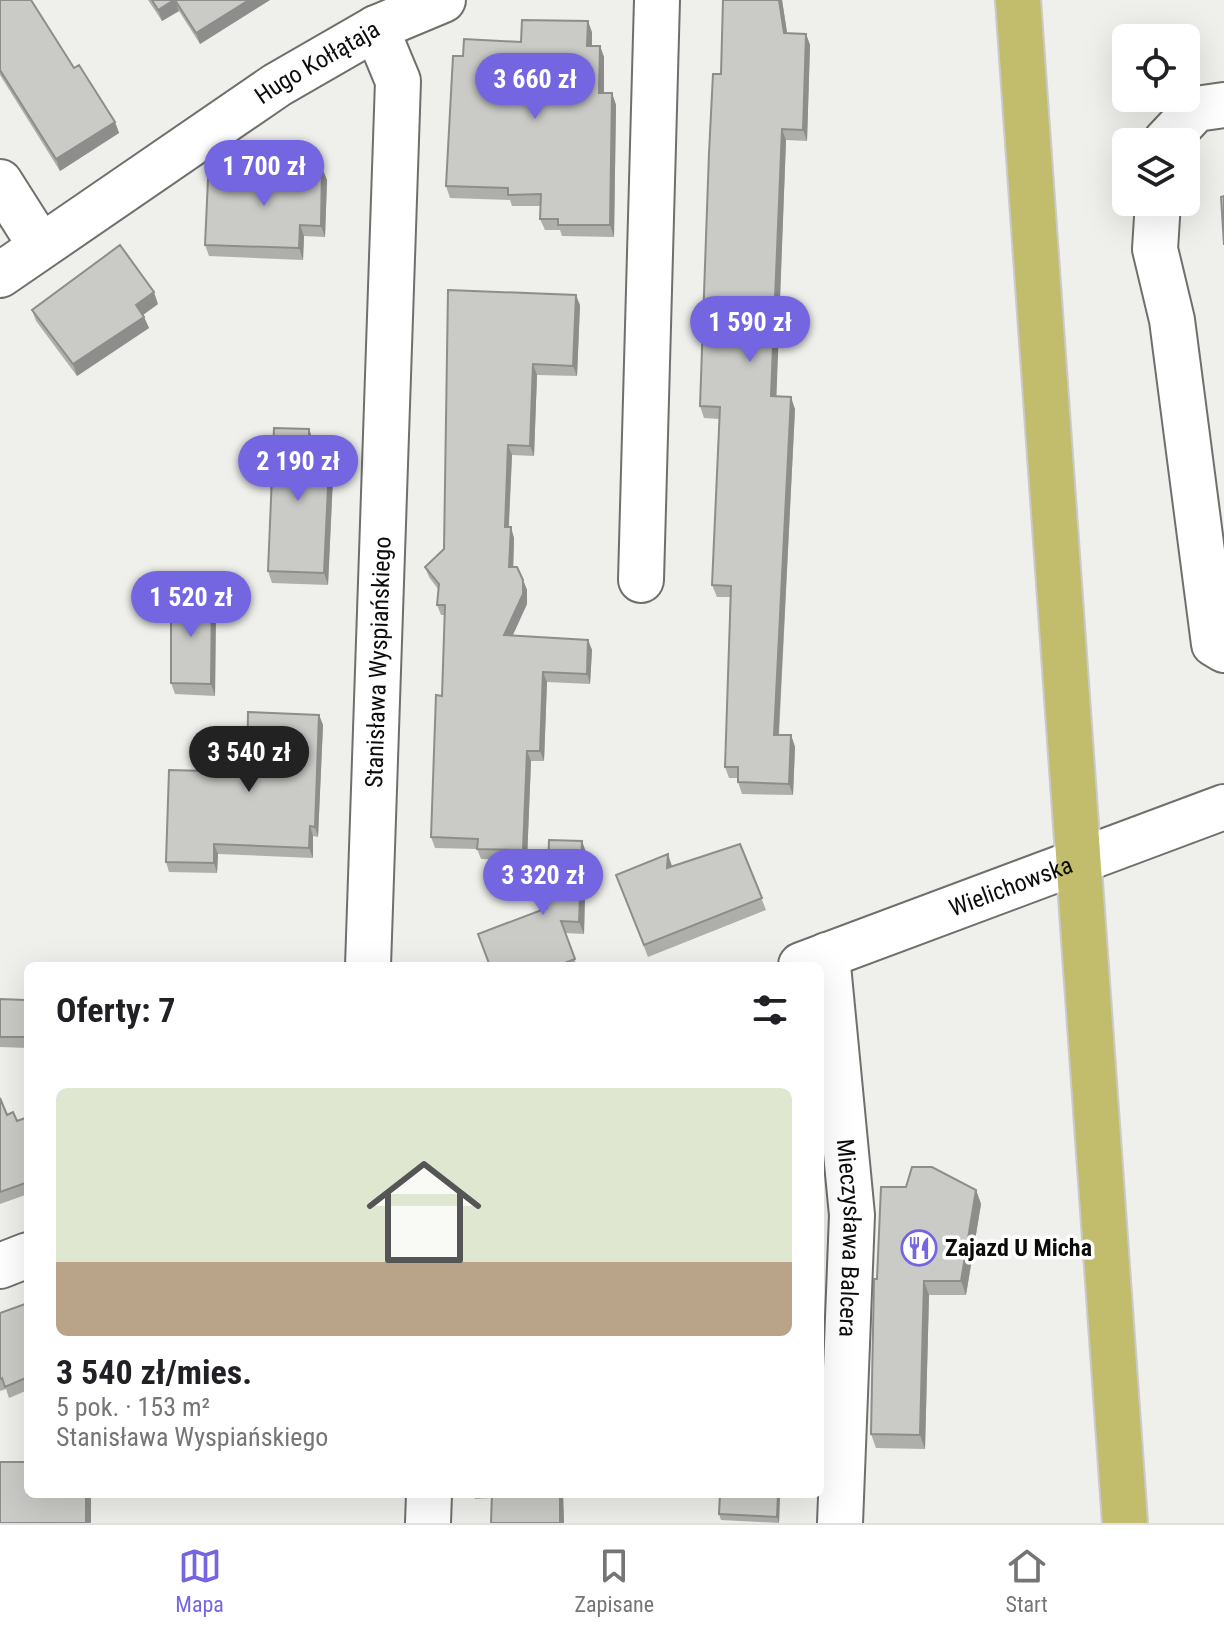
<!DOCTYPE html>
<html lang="pl">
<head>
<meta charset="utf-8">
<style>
	:root { --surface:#fff; --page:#f6f6f6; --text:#202124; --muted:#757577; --line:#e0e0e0; --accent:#7465e0 }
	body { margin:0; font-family:"Roboto Condensed",sans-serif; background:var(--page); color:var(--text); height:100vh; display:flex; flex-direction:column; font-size:30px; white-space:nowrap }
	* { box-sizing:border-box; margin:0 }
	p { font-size:26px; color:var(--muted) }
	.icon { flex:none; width:44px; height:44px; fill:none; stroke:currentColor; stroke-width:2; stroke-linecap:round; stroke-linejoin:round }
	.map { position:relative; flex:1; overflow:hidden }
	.side { position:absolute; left:24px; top:962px; width:800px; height:536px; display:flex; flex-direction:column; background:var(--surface); border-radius:12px; box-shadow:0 8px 32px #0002 }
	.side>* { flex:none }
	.controls { position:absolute; left:1112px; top:24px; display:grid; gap:16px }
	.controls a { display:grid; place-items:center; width:88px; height:88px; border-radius:12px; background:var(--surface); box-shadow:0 8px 32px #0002; font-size:40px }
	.price { position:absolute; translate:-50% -68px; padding:0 18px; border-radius:28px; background:var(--accent); color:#fff; font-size:26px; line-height:52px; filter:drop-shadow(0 2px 4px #0008) }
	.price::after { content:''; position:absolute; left:50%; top:48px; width:24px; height:18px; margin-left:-12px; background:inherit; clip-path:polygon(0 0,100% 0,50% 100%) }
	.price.on { background:#222; color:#fff }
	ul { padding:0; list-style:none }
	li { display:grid; align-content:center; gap:16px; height:424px; padding:0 32px }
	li+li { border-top:2px solid var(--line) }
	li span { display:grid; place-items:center; height:248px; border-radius:12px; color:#555 }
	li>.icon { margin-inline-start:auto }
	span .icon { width:144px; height:144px; fill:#fffc; stroke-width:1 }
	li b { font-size:34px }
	h2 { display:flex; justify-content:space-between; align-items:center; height:96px; padding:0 32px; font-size:34px }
	.dock { display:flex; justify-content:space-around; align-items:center; height:112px; border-top:2px solid var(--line); background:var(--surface); font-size:22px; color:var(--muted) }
	.dock a { display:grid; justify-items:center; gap:4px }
	.dock .on { color:var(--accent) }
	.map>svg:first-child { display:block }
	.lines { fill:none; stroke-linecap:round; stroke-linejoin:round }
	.minor-casing { stroke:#6f6f6c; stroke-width:48 }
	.major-casing { stroke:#cacac9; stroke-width:48 }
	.minor { stroke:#fff; stroke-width:44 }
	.major { stroke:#c2bd6d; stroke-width:44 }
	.wall { fill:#aeaeab }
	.shaded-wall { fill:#8d8d8b }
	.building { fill:#cacac7; stroke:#8d8d8b; stroke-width:2 }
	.labels { text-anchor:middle; stroke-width:7; stroke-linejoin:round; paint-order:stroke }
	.street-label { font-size:24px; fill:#0c0c0b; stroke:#fffffe }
	.poi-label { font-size:24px; font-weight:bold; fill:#0c0c0b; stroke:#fffffe; text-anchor:start }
</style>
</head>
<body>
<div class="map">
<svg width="1224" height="1523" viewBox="0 0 1224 1523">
	<rect width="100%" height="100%" fill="#efefec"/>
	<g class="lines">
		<defs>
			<g id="minor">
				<path d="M 1165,142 L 1196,109 L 1224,105"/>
				<path d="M 0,182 L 40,245"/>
				<path d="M 1158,202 L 1155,249 L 1172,320 L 1214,644 L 1224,650"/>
				<path id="s1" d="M 0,275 L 277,85 L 376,28 L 443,0"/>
				<path d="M 641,580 L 657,0"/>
				<path id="s2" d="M 827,955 L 852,1215 L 840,1523"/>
				<path id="s3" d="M 801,965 L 1224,807"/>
				<path id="s4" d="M 368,966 L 398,81 L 376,28"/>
				<path d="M 0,1266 L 28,1255"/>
				<path d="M 428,1523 L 429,1494"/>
			</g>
			<path id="major" d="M 1018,0 L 1125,1523"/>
		</defs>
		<use href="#minor" class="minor-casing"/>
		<use href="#major" class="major-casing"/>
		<use href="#minor" class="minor"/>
		<use href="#major" class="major"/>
	</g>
	<path class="wall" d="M 0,0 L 74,68 L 115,122 L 119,133 L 60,171 L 0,75 Z
		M 148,0 L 270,0 L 200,44 L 179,11 L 162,21 Z
		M 723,0 L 782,0 L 787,33 L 806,34 L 810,45 L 807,141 L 786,140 L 776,396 L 795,409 L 779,735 L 791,735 L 795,747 L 793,795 L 742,794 L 738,782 L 738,778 L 729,778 L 725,767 L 730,597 L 717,597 L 712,585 L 719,419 L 704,418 L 700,406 L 721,74 Z
		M 592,32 L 592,46 L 600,46 L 604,57 L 604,93 L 612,93 L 616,105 L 614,237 L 562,236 L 560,230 L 545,230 L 540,219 L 540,206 L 512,206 L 510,200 L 450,198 L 446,186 L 463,56 L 521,42 Z
		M 322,168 L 327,180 L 325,237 L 304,236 L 303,260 L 209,256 L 205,245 L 268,178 Z
		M 448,290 L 580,305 L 577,376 L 537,375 L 534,456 L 512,455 L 509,527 L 514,538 L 513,567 L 523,580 L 527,590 L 527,604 L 512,636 L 588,640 L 592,650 L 590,684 L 547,682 L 544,761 L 531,761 L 527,860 L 481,859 L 477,849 L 435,848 L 431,837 L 442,696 L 445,615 L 441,615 L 437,605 L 438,589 L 429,577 L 425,567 L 444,549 Z
		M 158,304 L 143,315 L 149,328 L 77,376 L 36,321 L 32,310 Z
		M 309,429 L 313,443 L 330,444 L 334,456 L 328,585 L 272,583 L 268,571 Z
		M 216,607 L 215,696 L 175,694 L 171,683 Z
		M 319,715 L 323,725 L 318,837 L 313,836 L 313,858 L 218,854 L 217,873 L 169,872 L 166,862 L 247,772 Z
		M 740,844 L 766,910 L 648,957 L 616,875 L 672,867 Z
		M 586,852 L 584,934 L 565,933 L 577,966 L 490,966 L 547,908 Z
		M 0,999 L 28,1007 L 28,1048 L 0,1047 Z
		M 0,1098 L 7,1115 L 17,1121 L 28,1117 L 28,1194 L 0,1204 Z
		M 976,1190 L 981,1204 L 966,1295 L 929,1295 L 925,1449 L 876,1448 L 871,1434 L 877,1279 Z
		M 28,1303 L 28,1390 L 9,1398 L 6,1389 L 0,1391 L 0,1313 Z
		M 473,1494 L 563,1494 L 564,1523 L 492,1498 L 475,1499 Z
		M 780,1494 L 779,1523 L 721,1520 L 719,1514 Z"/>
	<path class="shaded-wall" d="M 175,0 L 179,11 L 162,21 L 158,10 Z
		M 249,0 L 270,0 L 200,44 L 196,33 Z
		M 779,0 L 782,0 L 789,45 L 784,33 Z
		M 588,21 L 592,32 L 592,58 L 587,46 Z
		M 806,34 L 810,45 L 807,141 L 803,130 Z
		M 600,46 L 604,57 L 604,104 L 599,93 Z
		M 612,93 L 616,105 L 614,237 L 610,225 Z
		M 115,122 L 119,133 L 60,171 L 56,159 Z
		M 782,129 L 786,140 L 776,408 L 771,396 Z
		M 322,168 L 327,180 L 325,237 L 321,226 Z
		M 300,225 L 304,236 L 303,260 L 299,248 Z
		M 154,292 L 158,304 L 140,317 L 136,305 Z
		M 576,295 L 580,305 L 577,376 L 573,366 Z
		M 144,317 L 149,328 L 77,376 L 73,364 Z
		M 533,364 L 537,375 L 534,456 L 530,446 Z
		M 791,397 L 795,409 L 778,746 L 774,735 Z
		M 309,429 L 313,440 L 313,455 L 309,443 Z
		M 330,444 L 334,456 L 328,585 L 324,573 Z
		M 508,445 L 512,455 L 508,537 L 505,527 Z
		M 511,527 L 514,538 L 513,577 L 509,567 Z
		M 523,580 L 527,590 L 527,604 L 508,646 L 504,635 Z
		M 212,595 L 216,607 L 215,696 L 211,684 Z
		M 588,640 L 592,650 L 590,684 L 587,674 Z
		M 543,672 L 547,682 L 544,761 L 540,751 Z
		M 319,715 L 323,725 L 318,837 L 315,827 Z
		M 791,735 L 795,747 L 793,795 L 789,784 Z
		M 527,751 L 531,761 L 527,860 L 523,850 Z
		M 310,826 L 313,836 L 313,858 L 309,848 Z
		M 582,841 L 586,852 L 584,934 L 579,922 Z
		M 214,844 L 218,854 L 217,873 L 214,863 Z
		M 668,854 L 672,866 L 671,880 L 667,868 Z
		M 25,1000 L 28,1007 L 28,1031 L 25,1022 Z
		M 976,1190 L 981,1204 L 966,1295 L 961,1281 Z
		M 924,1281 L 929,1295 L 925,1449 L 920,1435 Z
		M 86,1494 L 91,1494 L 91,1523 L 86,1523 Z
		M 560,1494 L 563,1494 L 564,1523 L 560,1523 Z
		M 778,1494 L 780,1494 L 779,1523 L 777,1517 Z"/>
	<path class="building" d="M 0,0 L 31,0 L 74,68 L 79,65 L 115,122 L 56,159 L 0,70 Z
		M 152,0 L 174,0 L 158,10 Z
		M 175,0 L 249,0 L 196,33 Z
		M 723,0 L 779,0 L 784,33 L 806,34 L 803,130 L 782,129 L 771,396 L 791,397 L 774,735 L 791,735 L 789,784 L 738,782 L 738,767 L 725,767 L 731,586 L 712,585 L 720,407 L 700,406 L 709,153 L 713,74 L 721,74 Z
		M 522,20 L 588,21 L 587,46 L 600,46 L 599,93 L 612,93 L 610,225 L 558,225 L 558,219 L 540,219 L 541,194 L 508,195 L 508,188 L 446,186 L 453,56 L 463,56 L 464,39 L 521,42 Z
		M 269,167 L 322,168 L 321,226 L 300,225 L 299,248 L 205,245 L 208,179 L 268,178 Z
		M 1224,196 L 1224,245 L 1221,197 Z
		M 120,245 L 154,292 L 136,305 L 144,317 L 73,364 L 32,310 Z
		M 448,290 L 576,295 L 573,366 L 533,364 L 530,446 L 508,445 L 505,527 L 511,527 L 509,567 L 517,567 L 523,580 L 523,594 L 504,635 L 588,640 L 587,674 L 543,672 L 540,751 L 527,751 L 523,850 L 477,849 L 478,839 L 431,837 L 436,695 L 442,696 L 445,605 L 437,605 L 439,584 L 425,567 L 444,549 Z
		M 274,428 L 309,429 L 309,443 L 330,444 L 324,573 L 268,571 Z
		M 171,593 L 212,595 L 211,684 L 171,683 Z
		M 248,712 L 319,715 L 315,827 L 310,826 L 309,848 L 214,844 L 214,863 L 166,862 L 169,770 L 247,772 Z
		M 549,840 L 582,841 L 579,922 L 561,921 L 575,959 L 557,966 L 490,966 L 478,934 L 547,908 Z
		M 740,844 L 762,898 L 644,945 L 616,875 L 668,854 L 667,868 Z
		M 0,999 L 25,1000 L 25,1022 L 28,1021 L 28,1037 L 0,1037 Z
		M 0,1098 L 7,1115 L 13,1112 L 17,1121 L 28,1117 L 28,1182 L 0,1192 Z
		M 912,1167 L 932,1167 L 976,1190 L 961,1281 L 924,1281 L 920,1435 L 871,1434 L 874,1279 L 877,1279 L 881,1187 L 906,1187 Z
		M 28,1303 L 28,1377 L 5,1387 L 2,1378 L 0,1379 L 0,1313 Z
		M 0,1462 L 28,1462 L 28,1494 L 86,1494 L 86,1523 L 0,1523 Z
		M 492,1494 L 560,1494 L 560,1523 L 491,1523 Z
		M 720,1494 L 778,1494 L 777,1517 L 719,1514 Z"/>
	<defs>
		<symbol id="restaurant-ring" viewBox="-11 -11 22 22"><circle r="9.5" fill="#fffffe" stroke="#7465e0" stroke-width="1.5"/><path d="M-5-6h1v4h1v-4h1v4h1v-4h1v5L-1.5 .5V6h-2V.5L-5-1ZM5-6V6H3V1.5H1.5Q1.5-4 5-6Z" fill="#7465e0"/></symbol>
	</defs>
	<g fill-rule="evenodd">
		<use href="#restaurant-ring" x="899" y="1228" width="40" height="40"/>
	</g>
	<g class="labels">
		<g class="street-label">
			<text dy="8" stroke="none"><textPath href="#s1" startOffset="382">Hugo Kołłątaja</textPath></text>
			<text dy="8" stroke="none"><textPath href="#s4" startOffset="304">Stanisława Wyspiańskiego</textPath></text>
			<text dy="8" stroke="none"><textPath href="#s3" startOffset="224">Wielichowska</textPath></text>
			<text dy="8" stroke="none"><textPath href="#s2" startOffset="284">Mieczysława Balcera</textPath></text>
		</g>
		<g class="poi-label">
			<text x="945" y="1256">Zajazd U Micha</text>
		</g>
	</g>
</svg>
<div class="controls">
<a><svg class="icon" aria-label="locate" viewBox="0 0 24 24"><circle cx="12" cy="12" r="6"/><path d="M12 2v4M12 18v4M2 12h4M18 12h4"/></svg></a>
<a><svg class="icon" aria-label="layers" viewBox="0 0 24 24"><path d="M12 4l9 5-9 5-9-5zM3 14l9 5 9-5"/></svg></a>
</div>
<b class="price" style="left:535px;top:121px">3 660 zł</b>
<b class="price" style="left:264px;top:208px">1 700 zł</b>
<b class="price" style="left:750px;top:364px">1 590 zł</b>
<b class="price" style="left:298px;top:503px">2 190 zł</b>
<b class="price" style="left:191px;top:639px">1 520 zł</b>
<b class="price on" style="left:249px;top:794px">3 540 zł</b>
<b class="price" style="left:543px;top:917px">3 320 zł</b>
<section class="side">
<h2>Oferty: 7<svg class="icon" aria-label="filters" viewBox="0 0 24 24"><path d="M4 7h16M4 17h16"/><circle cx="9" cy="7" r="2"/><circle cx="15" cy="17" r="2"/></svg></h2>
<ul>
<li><span style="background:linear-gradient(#dfe7d0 70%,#b9a48a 0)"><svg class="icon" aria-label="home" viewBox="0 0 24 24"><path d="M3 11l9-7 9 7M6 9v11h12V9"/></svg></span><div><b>3 540 zł/mies.</b><p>5 pok. · 153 m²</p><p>Stanisława Wyspiańskiego</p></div></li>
</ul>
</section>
</div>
<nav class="dock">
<a class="on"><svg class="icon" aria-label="map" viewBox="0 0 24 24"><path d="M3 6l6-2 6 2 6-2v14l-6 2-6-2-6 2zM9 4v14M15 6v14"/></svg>Mapa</a>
<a><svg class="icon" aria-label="saved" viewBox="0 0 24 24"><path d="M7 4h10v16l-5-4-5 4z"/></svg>Zapisane</a>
<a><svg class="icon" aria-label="home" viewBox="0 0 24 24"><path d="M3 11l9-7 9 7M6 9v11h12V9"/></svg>Start</a>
</nav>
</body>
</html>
